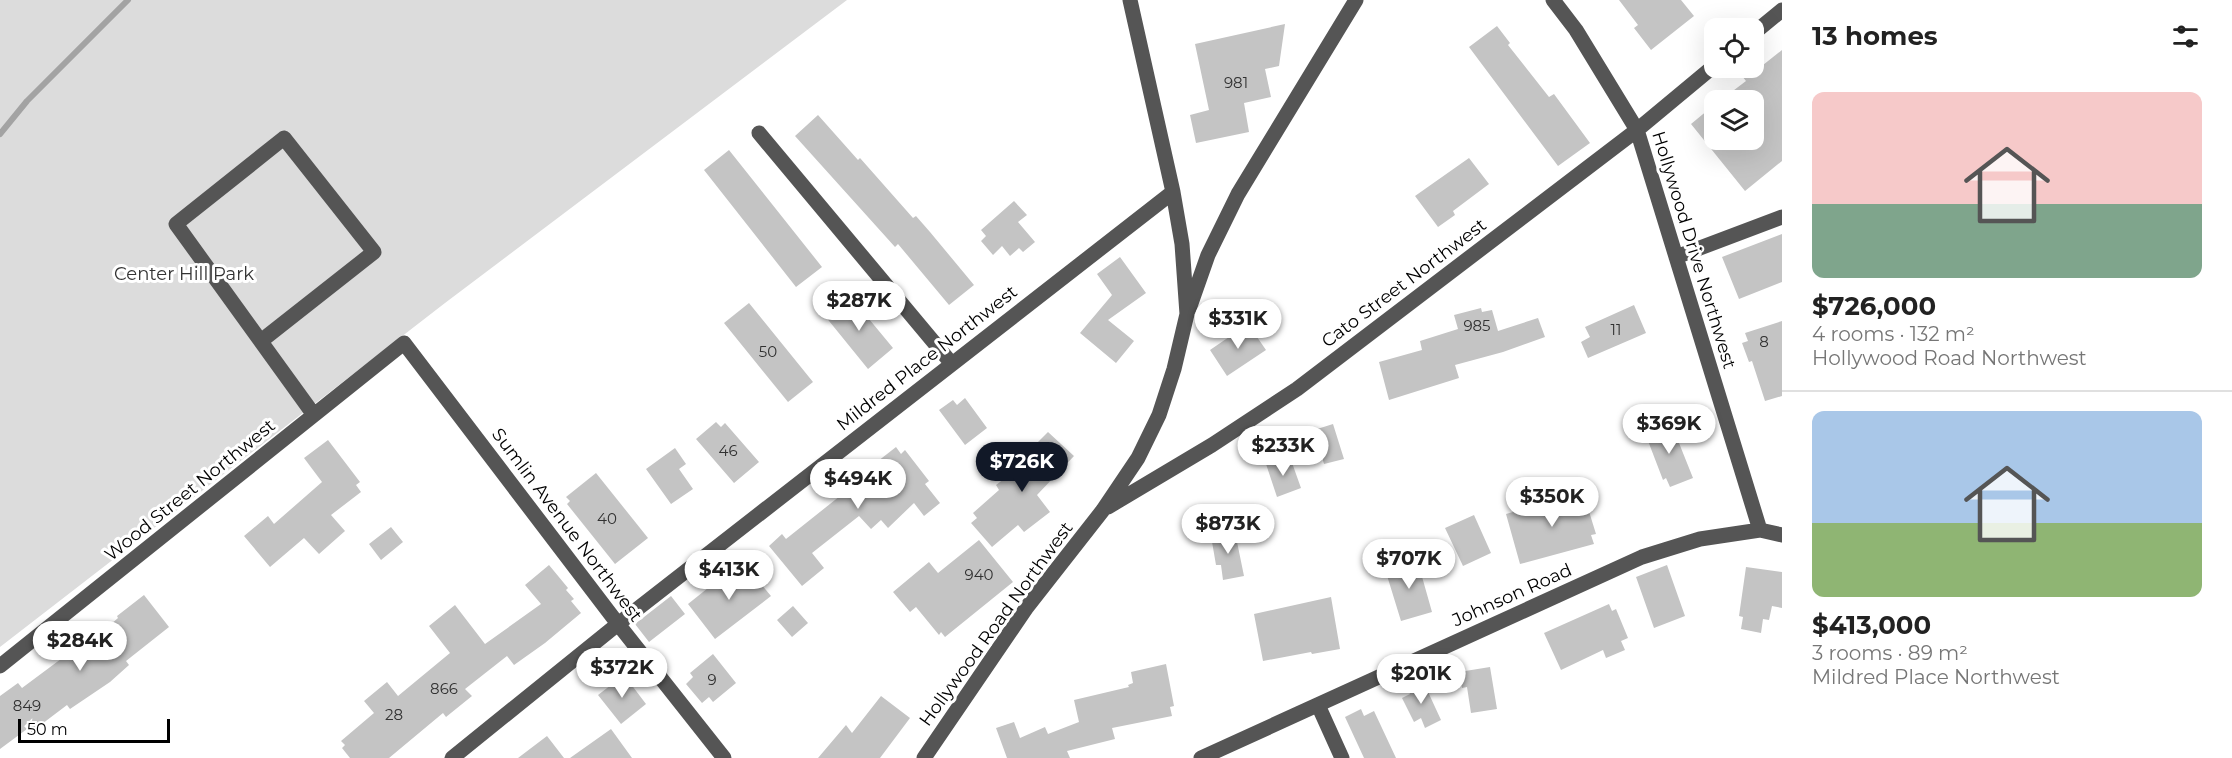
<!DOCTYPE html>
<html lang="en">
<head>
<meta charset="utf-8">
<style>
	:root { --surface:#fff; --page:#f2f2f2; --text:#222; --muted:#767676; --line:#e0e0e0; --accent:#111827 }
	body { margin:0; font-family:Montserrat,sans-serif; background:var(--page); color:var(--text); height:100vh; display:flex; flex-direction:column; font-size:22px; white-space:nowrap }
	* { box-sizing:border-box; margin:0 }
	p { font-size:20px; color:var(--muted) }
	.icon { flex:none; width:33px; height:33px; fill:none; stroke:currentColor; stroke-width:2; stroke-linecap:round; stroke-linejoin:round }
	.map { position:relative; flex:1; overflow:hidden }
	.panel { display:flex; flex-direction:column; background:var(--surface); width:450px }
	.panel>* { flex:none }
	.controls { position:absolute; left:1704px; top:18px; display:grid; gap:12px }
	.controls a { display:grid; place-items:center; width:60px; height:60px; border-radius:12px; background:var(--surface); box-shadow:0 6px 24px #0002; font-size:30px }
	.scale { position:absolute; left:18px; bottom:15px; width:152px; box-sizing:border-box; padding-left:6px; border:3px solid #000; border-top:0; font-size:16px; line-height:21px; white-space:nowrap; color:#000; -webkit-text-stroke:4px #fff; paint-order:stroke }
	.price { position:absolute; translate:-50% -51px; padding:0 14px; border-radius:21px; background:#fff; color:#222; font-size:20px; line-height:39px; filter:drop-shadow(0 2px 3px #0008) }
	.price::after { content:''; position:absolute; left:50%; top:36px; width:18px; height:14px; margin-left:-9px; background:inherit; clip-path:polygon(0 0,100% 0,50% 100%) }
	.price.current { background:var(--accent); color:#fff }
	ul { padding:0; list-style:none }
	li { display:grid; align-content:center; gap:12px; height:318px; padding:0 30px }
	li+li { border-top:2px solid var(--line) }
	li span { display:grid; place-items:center; height:186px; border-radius:12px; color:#555 }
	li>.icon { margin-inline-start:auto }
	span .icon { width:108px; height:108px; fill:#fffc; stroke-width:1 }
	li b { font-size:26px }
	h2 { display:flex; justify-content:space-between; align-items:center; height:72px; padding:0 30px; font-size:26px }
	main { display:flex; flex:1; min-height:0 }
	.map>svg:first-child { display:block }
	.green { fill:#dcdcdc }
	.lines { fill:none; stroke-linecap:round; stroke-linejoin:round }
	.stream { stroke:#a3a3a3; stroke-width:6 }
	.building { fill:#c4c4c4 }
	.minor { stroke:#555; stroke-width:15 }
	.labels { text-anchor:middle; stroke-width:6; stroke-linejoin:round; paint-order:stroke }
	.number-label { font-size:15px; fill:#313131 }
	.street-label { font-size:18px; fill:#000; stroke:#fff }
	.park-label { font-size:18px; fill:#333; stroke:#fff }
</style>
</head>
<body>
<main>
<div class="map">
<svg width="1782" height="758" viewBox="0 0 1782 758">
	<rect width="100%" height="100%" fill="#fff"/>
	<path class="green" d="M 0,0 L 847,0 L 445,303 L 0,647 Z"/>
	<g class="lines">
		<path class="stream" d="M 0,134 L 27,101 L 128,0"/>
	</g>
	<path class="building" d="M 1619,0 L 1681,0 L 1694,16 L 1651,50 L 1634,28 L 1638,25 Z
		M 1285,24 L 1279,66 L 1265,69 L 1271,97 L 1244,103 L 1249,132 L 1196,143 L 1190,115 L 1209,110 L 1195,44 Z
		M 1497,26 L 1510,43 L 1508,45 L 1549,97 L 1554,94 L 1590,143 L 1558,166 L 1469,47 Z
		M 1782,50 L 1782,161 L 1745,191 L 1691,124 L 1714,105 L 1714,140 L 1754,140 L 1754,100 L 1721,100 L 1746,81 L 1742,76 L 1756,66 L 1758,69 Z
		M 818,115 L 858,160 L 860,158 L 913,218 L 916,216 L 930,232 L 974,285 L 949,305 L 898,244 L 895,247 L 795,136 Z
		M 729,150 L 822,267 L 796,287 L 704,170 Z
		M 1469,158 L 1489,184 L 1453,211 L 1455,215 L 1438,227 L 1415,196 Z
		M 1014,201 L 1027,215 L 1018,222 L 1035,242 L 1023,252 L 1019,248 L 1010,256 L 1002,246 L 993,255 L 981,241 L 986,236 L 981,230 Z
		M 1782,234 L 1782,282 L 1739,299 L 1722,257 Z
		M 1120,257 L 1146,293 L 1108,320 L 1134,341 L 1116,363 L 1080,333 L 1112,295 L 1097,274 Z
		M 850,296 L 893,348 L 868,369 L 825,316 Z
		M 749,303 L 813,382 L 788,402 L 724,323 Z
		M 1634,305 L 1646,333 L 1588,358 L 1581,342 L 1590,337 L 1585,327 Z
		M 1481,308 L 1482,312 L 1492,310 L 1498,331 L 1538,318 L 1545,337 L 1503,352 L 1455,365 L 1459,378 L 1389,400 L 1379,362 L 1422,350 L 1420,341 L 1458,329 L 1454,315 Z
		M 1782,321 L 1782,396 L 1765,401 L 1752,361 L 1749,362 L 1742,343 L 1748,341 L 1745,333 Z
		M 1248,324 L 1266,350 L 1227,376 L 1210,350 Z
		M 965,398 L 987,428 L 965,445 L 939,410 L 953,400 L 957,405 Z
		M 716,422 L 721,427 L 725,423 L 759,462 L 734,483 L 696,439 Z
		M 1671,423 L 1693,478 L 1670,487 L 1666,478 L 1663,480 L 1645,433 Z
		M 1333,424 L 1344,459 L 1324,464 L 1314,430 Z
		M 1048,432 L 1074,456 L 1037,495 L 1050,512 L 1024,532 L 1018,525 L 992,547 L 971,523 L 977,518 L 973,513 L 999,490 L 996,485 L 1034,456 L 1029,451 Z
		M 328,440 L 360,482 L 356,485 L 361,492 L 331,515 L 345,531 L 319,554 L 304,538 L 270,567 L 244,536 L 268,516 L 274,524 L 322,482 L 304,458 Z
		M 896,447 L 901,454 L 905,450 L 929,481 L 925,484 L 940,503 L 924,516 L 914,503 L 888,528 L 881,520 L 871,529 L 859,516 L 812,553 L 824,568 L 802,586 L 769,546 L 782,534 L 786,539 L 840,496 L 836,491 L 861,468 L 864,472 Z
		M 675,448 L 686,464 L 679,469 L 693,489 L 671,504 L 646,469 Z
		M 1284,458 L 1285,462 L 1291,460 L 1301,488 L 1277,497 L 1266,464 Z
		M 596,473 L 648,538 L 615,564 L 567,504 L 570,501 L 566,497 Z
		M 1583,492 L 1596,534 L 1591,535 L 1594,544 L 1520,564 L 1506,514 Z
		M 1474,515 L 1491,553 L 1463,566 L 1445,528 Z
		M 391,527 L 403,542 L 381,560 L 369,544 Z
		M 1235,532 L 1244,576 L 1223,580 L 1221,565 L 1216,565 L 1211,536 Z
		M 979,540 L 1013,582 L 945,637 L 941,632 L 939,635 L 916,607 L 910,612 L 893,592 L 929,562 L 938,573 Z
		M 1417,559 L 1432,612 L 1401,621 L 1385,569 Z
		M 549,565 L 568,588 L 566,590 L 574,599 L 571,601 L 581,613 L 545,643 L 514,665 L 507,656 L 465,689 L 472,696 L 446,717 L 443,713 L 389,758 L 350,758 L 342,748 L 345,745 L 341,741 L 374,713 L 364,701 L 387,682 L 398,696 L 450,653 L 429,626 L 455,605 L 485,644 L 541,604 L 525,585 Z
		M 1667,565 L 1685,616 L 1654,628 L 1636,577 Z
		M 746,566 L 771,596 L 715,639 L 688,604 L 733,568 L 737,573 Z
		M 1746,567 L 1782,572 L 1782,608 L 1772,606 L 1769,620 L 1763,619 L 1761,633 L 1741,629 L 1743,617 L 1739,616 Z
		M 144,595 L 169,627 L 126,661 L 129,665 L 110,682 L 70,709 L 67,705 L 30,733 L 27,729 L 0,749 L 0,696 L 18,683 L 22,688 L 69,653 L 73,657 L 118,618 L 117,616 Z
		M 671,596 L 685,614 L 649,642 L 635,624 Z
		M 1331,597 L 1340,649 L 1312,654 L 1311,652 L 1263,661 L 1254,614 Z
		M 1609,604 L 1612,611 L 1616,609 L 1628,638 L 1621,641 L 1625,650 L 1606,658 L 1603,650 L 1561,670 L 1544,633 Z
		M 793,606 L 808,623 L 792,637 L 777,620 Z
		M 713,654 L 736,683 L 713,702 L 709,697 L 702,703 L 686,684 L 693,677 L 690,673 Z
		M 1166,664 L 1174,706 L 1170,707 L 1172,716 L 1112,728 L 1115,739 L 1067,751 L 1070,758 L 1007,758 L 996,728 L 1014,722 L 1020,738 L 1045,727 L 1048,734 L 1079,722 L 1074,700 L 1129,687 L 1128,685 L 1133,683 L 1131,672 Z
		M 1490,667 L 1497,709 L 1471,713 L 1467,687 L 1462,688 L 1459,672 Z
		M 624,675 L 646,704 L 621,724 L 598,695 Z
		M 1423,681 L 1441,720 L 1425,728 L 1421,718 L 1414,722 L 1402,698 L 1410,694 L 1407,688 Z
		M 881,696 L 910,718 L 880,758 L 818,758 L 846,725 L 852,733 Z
		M 1361,709 L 1364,716 L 1374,711 L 1396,758 L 1364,758 L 1345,717 Z
		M 611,729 L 632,758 L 570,758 Z
		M 547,736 L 564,758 L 518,758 Z"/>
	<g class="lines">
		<path class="minor" d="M 1553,0 L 1576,30 L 1637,130 L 1760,530
			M 1754,33 L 1782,10
			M 759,133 L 952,364
			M 1676,257 L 1782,217
			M 1189,309 L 1208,255 L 1238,194 L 1356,0
			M 261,341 L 374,252 L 284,138 L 176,224 L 314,415
			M 1108,507 L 1212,445 L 1297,389 L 1637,130 L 1714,66
			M 0,666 L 404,343 L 618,624 L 724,758
			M 1318,705 L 1342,758
			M 452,758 L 618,624 L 1173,192
			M 924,758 L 1027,607 L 1103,510 L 1138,458 L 1159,415 L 1174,369 L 1187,314 L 1182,244 L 1173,192 L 1130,0
			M 1201,758 L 1642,557 L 1700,539 L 1760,530 L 1782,535"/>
	</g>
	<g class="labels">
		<g class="number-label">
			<text x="1236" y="88">981</text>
			<text x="1477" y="331">985</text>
			<text x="1616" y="335">11</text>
			<text x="1764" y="347">8</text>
			<text x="768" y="357">50</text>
			<text x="728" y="456">46</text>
			<text x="607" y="524">40</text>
			<text x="979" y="580">940</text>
			<text x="712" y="685">9</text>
			<text x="444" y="694">866</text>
			<text x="27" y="711">849</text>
			<text x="394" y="720">28</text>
		</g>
		<g class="street-label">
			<text transform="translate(1694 250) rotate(73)" y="6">Hollywood Drive Northwest</text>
			<text transform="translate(1404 283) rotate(-37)" y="6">Cato Street Northwest</text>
			<text transform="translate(927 358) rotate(-38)" y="6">Mildred Place Northwest</text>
			<text transform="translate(190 490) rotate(-39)" y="6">Wood Street Northwest</text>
			<text transform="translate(567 525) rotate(53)" y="6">Sumlin Avenue Northwest</text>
			<text transform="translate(1512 595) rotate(-24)" y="6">Johnson Road</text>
			<text transform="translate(996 624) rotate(-54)" y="6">Hollywood Road Northwest</text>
		</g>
		<g class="park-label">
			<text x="184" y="280">Center Hill Park</text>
		</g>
	</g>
</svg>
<div class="controls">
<a><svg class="icon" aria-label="locate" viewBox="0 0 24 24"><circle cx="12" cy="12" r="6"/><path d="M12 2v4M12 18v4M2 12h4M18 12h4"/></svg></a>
<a><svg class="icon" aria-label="layers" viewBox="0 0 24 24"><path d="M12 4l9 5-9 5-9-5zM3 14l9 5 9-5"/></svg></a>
</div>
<div class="scale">50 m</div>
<b class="price" style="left:859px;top:332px">$287K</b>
<b class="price" style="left:1238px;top:350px">$331K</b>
<b class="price" style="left:1669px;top:455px">$369K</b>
<b class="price" style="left:1283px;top:477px">$233K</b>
<b class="price current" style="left:1022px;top:493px">$726K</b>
<b class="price" style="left:858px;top:510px">$494K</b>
<b class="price" style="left:1552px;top:528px">$350K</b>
<b class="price" style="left:1228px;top:555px">$873K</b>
<b class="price" style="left:1409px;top:590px">$707K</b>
<b class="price" style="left:729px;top:601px">$413K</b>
<b class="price" style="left:80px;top:672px">$284K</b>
<b class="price" style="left:622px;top:699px">$372K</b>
<b class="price" style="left:1421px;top:705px">$201K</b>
</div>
<section class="panel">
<h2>13 homes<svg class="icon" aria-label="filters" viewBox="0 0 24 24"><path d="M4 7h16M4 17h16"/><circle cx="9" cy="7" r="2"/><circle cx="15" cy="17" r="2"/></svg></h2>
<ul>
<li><span style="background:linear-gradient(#f6c9c9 60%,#7fa58c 0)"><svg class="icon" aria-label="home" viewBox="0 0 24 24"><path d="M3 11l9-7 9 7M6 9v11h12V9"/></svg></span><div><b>$726,000</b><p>4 rooms · 132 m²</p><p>Hollywood Road Northwest</p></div></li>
<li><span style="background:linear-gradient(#a9c7e8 60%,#8fb573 0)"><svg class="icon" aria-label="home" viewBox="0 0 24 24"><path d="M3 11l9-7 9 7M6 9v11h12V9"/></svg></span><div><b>$413,000</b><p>3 rooms · 89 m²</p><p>Mildred Place Northwest</p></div></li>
</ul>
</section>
</main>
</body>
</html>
